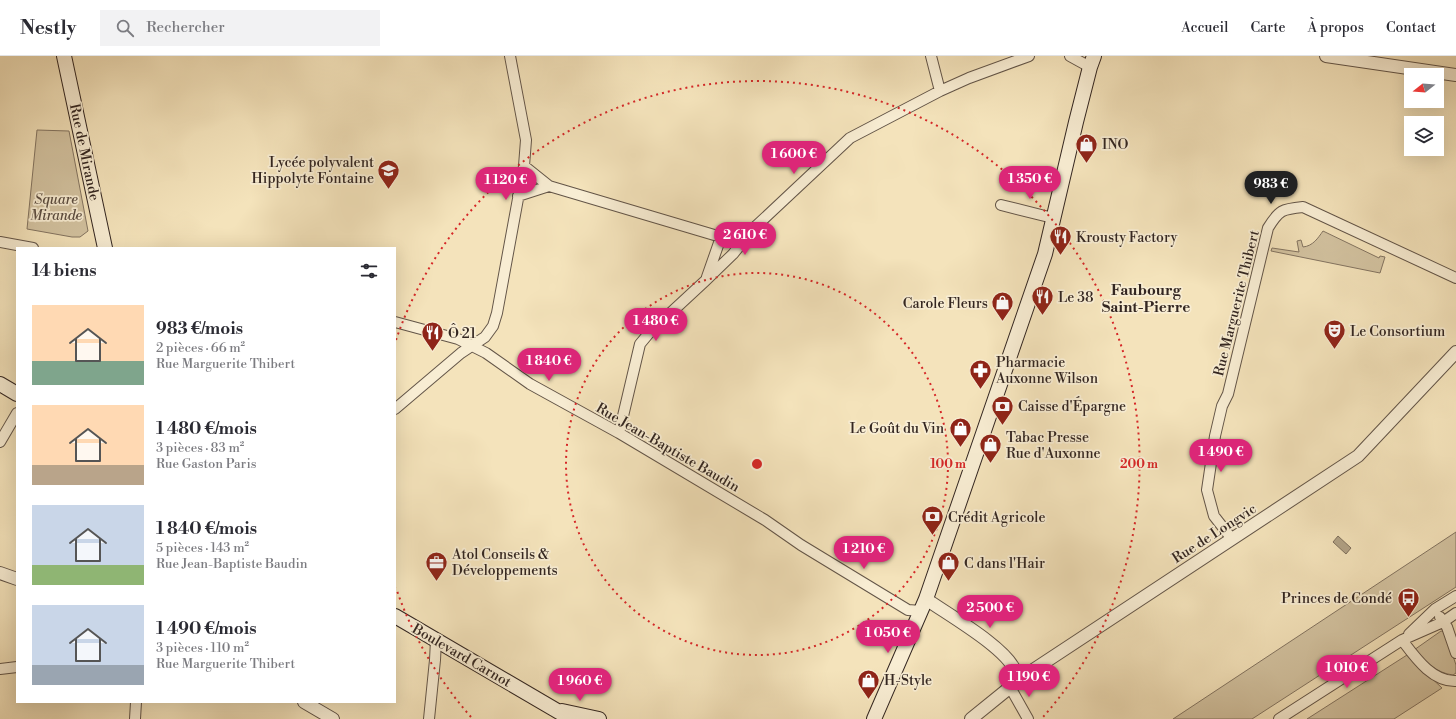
<!DOCTYPE html>
<html lang="fr">
<head>
<meta charset="utf-8">
<style>
	:root { --surface:#fff; --page:#f2f2f3; --text:#2b2b33; --muted:#7c7c81; --line:#e1e1e2; --accent:#db2777 }
	body { margin:0; font-family:"Libre Bodoni",serif; background:var(--page); color:var(--text); height:100vh; display:flex; flex-direction:column; font-size:15px; white-space:nowrap }
	* { box-sizing:border-box; margin:0 }
	p { font-size:13px; color:var(--muted) }
	.icon { flex:none; width:22px; height:22px; fill:none; stroke:currentColor; stroke-width:2; stroke-linecap:round; stroke-linejoin:round }
	.map { position:relative; flex:1; overflow:hidden }
	.details { position:absolute; left:16px; top:191px; width:380px; height:456px; display:flex; flex-direction:column; background:var(--surface); border-radius:0px; box-shadow:0 4px 16px #0002 }
	.details>* { flex:none }
	.needle { width:26px; rotate:253deg }
	.fabs { position:absolute; left:1404px; top:12px; display:grid; gap:8px }
	.fabs a { display:grid; place-items:center; width:40px; height:40px; border-radius:0px; background:var(--surface); box-shadow:0 4px 16px #0002; font-size:20px }
	.price { position:absolute; translate:-50% -34px; padding:0 9px; border-radius:14px; background:var(--accent); color:#fff; font-size:13px; line-height:26px; filter:drop-shadow(0 1px 2px #0008) }
	.price::after { content:''; position:absolute; left:50%; top:24px; width:12px; height:9px; margin-left:-6px; background:inherit; clip-path:polygon(0 0,100% 0,50% 100%) }
	.price.selected { background:#222; color:#fff }
	ul { padding:0; list-style:none }
	li { display:flex; align-items:center; gap:12px; height:100px; padding:0 16px }
	li span { display:grid; place-items:center; flex:none; width:112px; height:80px; border-radius:0px; color:#555 }
	li>.icon { margin-inline-start:auto }
	span .icon { width:48px; height:48px; fill:#fffc; stroke-width:1 }
	li b { font-size:17px }
	h2 { display:flex; justify-content:space-between; align-items:center; height:48px; padding:0 16px; font-size:17px }
	header { display:flex; align-items:center; gap:24px; box-sizing:border-box; height:56px; padding:0 20px; background:var(--surface); border-bottom:1px solid var(--line) }
	header strong { font-size:19px }
	nav { display:flex; gap:22px; margin-inline-start:auto; font-size:14px }
	.search { width:280px; height:36px; background:var(--page); display:flex; align-items:center; gap:10px; box-sizing:border-box; padding:0 14px; border-radius:0px; color:var(--muted); font-size:15px }
	.map>svg:first-child { display:block }
	.green { fill:#d3c3a1; stroke:#837461 }
	.water { fill:#b2a387; stroke:#7f715e }
	.lines { fill:none; stroke-linecap:round; stroke-linejoin:round }
	.minor-casing { stroke:#635548; stroke-width:12 }
	.tertiary-casing { stroke:#635548; stroke-width:14 }
	.secondary-casing { stroke:#332621; stroke-width:16 }
	.minor { stroke:#f8edd3; stroke-width:10 }
	.tertiary { stroke:#f8edd3; stroke-width:12 }
	.secondary { stroke:#f8edd3; stroke-width:14 }
	.ring { fill:none; stroke:#d62828; stroke-width:2; stroke-dasharray:2 4 }
	.labels { text-anchor:middle; stroke-width:3.5; stroke-linejoin:round; paint-order:stroke }
	.poi-label { font-size:14px; fill:#332621; stroke:#f8edd3; text-anchor:start }
	.street-label { font-size:14px; fill:#332621; stroke:#f8edd3 }
	.park-label { font-size:14px; font-style:italic; fill:#5b4d41; stroke:#f8edd3 }
	.neighbourhood-label { font-size:15px; font-weight:bold; fill:#332621; stroke:#f8edd3 }
	.centre { fill:#d62828; stroke:#f8edd3; stroke-width:2 }
	.ring-label { font-size:12px; text-anchor:middle; font-weight:bold; fill:#d62828; stroke:#f8edd3; stroke-width:3.5; stroke-linejoin:round; paint-order:stroke }
</style>
</head>
<body>
<header>
<strong>Nestly</strong>
<div class="search"><svg class="icon" aria-label="search" viewBox="0 0 24 24"><circle cx="10" cy="10" r="6"/><path d="M15 15l6 6"/></svg>Rechercher</div>
<nav><a>Accueil</a><a>Carte</a><a>À propos</a><a>Contact</a></nav>
</header>
<div class="map">
<svg width="1456" height="663" viewBox="0 0 1456 663">
	<rect width="100%" height="100%" fill="#f4e3bb"/>
	<filter id="stains"><feTurbulence type="fractalNoise" baseFrequency=".005" numOctaves="4"/><feColorMatrix values="0 0 0 0 .2 0 0 0 0 .09 0 0 0 0 .02 0 0 0 .5 -.17"/></filter>
	<radialGradient id="worn" r=".72"><stop offset=".6" stop-color="#630" stop-opacity="0"/><stop offset="1" stop-color="#630" stop-opacity=".3"/></radialGradient>
	<path class="green" d="M 37,74 L 69,75 L 88,175 L 80,181 L 72,181 L 27,173 Z
		M 1323,175 L 1379,202 L 1380,200 L 1385,201 L 1380,217 L 1271,195 L 1272,192 L 1299,196 L 1297,185 L 1301,184 L 1303,191 C 1313,190 1318,182 1323,175 Z
		M 1456,476 L 1456,531 L 1252,663 L 1173,663 Z
		M 1441,575 L 1445,576 L 1456,609 L 1456,617 L 1453,619 C 1436,617 1425,605 1414,594 Z
		M 1407,599 L 1442,632 L 1394,663 L 1307,663 Z"/>
	<path class="water" d="M 1338,480 L 1351,492 L 1346,498 L 1333,486 Z"/>
	<g class="lines">
		<defs>
			<path id="minor" d="M 931,0 L 940,35
				M 1070,0 L 1090,11
				M 524,110 L 549,130 L 721,181 L 754,172 L 850,82 L 940,35 L 969,22 L 1029,0
				M 518,140 L 549,130
				M 1001,149 L 1053,162
				M 0,186 L 33,192
				M 707,221 L 721,181
				M 395,266 L 458,283 L 486,297 L 530,328 L 619,377 L 765,464 L 801,489 L 908,554 L 921,555
				M 395,353 L 461,297 L 485,281 L 493,270 L 497,257 L 524,110 L 526,84 L 510,0
				M 619,377 L 640,288 L 650,276 L 705,225 L 733,198 L 754,172
				M 0,386 L 17,357
				M 1232,483 L 1214,460 L 1207,434 L 1215,380 L 1222,350 L 1228,338 L 1268,172 C 1279,154 1282,153 1303,151 L 1456,222
				M 1440,561 L 1447,571 L 1456,597
				M 1409,578 L 1435,553 L 1456,540
				M 1402,584 C 1415,601 1432,626 1456,625
				M 0,613 L 17,611
				M 1010,631 L 1028,663
				M 135,663 L 136,646
				M 429,663 L 435,604 L 436,584
				M 1279,663 L 1402,584 L 1443,566 L 1456,557"/>
			<path id="tertiary" d="M 1326,0 L 1456,19
				M 0,517 L 17,523
				M 926,543 C 947,558 1007,592 1015,615 C 1016,618 1015,624 1015,627
				M 304,646 L 333,663
				M 971,663 L 1024,620 L 1358,400 L 1456,296"/>
			<path id="secondary" d="M 64,0 L 105,192
				M 0,328 L 17,338
				M 395,560 L 571,663
				M 562,655 L 599,663
				M 874,663 L 926,543 L 1045,198 L 1076,66 L 1090,11 L 1094,0"/>
		</defs>
		<use href="#minor" class="minor-casing"/>
		<use href="#tertiary" class="tertiary-casing"/>
		<use href="#secondary" class="secondary-casing"/>
		<use href="#minor" class="minor"/>
		<use href="#tertiary" class="tertiary"/>
		<use href="#secondary" class="secondary"/>
	</g>
	<g class="ring">
		<circle cx="757" cy="408" r="191"/>
		<path d="M471 661A382 382 0 0 1 396 532M396 284A382 382 0 1 1 1043 661"/>
	</g>
	<defs>
		<symbol id="shop-pin" viewBox="-11 -11 22 30"><path d="M0 17L-7.5 6A9.5 9.5 0 1 1 7.5 6Z" fill="#8f2418" stroke="#f8edd3"/><path d="M-5-2.5h2.3a2.7 3.5 0 0 1 5.4 0H5L5.5 6h-11ZM-1.5-2.5h3a1.5 2.3 0 0 0-3 0Z" fill="#fff"/></symbol>
		<symbol id="school-pin" viewBox="-11 -11 22 30"><path d="M0 17L-7.5 6A9.5 9.5 0 1 1 7.5 6Z" fill="#8f2418" stroke="#f8edd3"/><path d="M0-5L7-2L0 1L-7-2ZM-4 1L0 2.5L4 1V4Q0 6-4 4Z" fill="#fff"/></symbol>
		<symbol id="restaurant-pin" viewBox="-11 -11 22 30"><path d="M0 17L-7.5 6A9.5 9.5 0 1 1 7.5 6Z" fill="#8f2418" stroke="#f8edd3"/><path d="M-5-6h1v4h1v-4h1v4h1v-4h1v5L-1.5 .5V6h-2V.5L-5-1ZM5-6V6H3V1.5H1.5Q1.5-4 5-6Z" fill="#fff"/></symbol>
		<symbol id="theatre-pin" viewBox="-11 -11 22 30"><path d="M0 17L-7.5 6A9.5 9.5 0 1 1 7.5 6Z" fill="#8f2418" stroke="#f8edd3"/><path d="M-5-5.5Q0-4 5-5.5V0Q5 5 0 6Q-5 5-5 0ZM-3.3-2.5H-1v1.5H-3.3ZM1-2.5H3.3v1.5H1ZM-2.8 1Q0 5.5 2.8 1Z" fill="#fff"/></symbol>
		<symbol id="pharmacy-pin" viewBox="-11 -11 22 30"><path d="M0 17L-7.5 6A9.5 9.5 0 1 1 7.5 6Z" fill="#8f2418" stroke="#f8edd3"/><path d="M-2-6h4v4h4v4h-4v4h-4v-4h-4v-4h4Z" fill="#fff"/></symbol>
		<symbol id="bank-pin" viewBox="-11 -11 22 30"><path d="M0 17L-7.5 6A9.5 9.5 0 1 1 7.5 6Z" fill="#8f2418" stroke="#f8edd3"/><path d="M-6-4H6V4H-6ZM0-2.3a2.3 2.3 0 1 0 0 4.6a2.3 2.3 0 1 0 0-4.6Z" fill="#fff"/></symbol>
		<symbol id="office-pin" viewBox="-11 -11 22 30"><path d="M0 17L-7.5 6A9.5 9.5 0 1 1 7.5 6Z" fill="#8f2418" stroke="#f8edd3"/><path d="M-6-3h4V-5.5h4V-3h4V5H-6ZM-1-4.5V-3h2v-1.5ZM-6 0V1H6V0Z" fill="#fff"/></symbol>
		<symbol id="bus-pin" viewBox="-11 -11 22 30"><path d="M0 17L-7.5 6A9.5 9.5 0 1 1 7.5 6Z" fill="#8f2418" stroke="#f8edd3"/><path d="M-5-6H5V4H4V6H2V4H-2V6H-4V4H-5ZM-3.5-4V0h7V-4ZM-3.5 1.2v1.5H-2V1.2ZM2 1.2v1.5H3.5V1.2Z" fill="#fff"/></symbol>
	</defs>
	<g fill-rule="evenodd">
		<use href="#shop-pin" x="1074" y="76" width="25" height="34"/>
		<use href="#school-pin" x="376" y="102" width="25" height="34"/>
		<use href="#restaurant-pin" x="1048" y="168" width="25" height="34"/>
		<use href="#restaurant-pin" x="1030" y="228" width="25" height="34"/>
		<use href="#shop-pin" x="990" y="234" width="25" height="34"/>
		<use href="#theatre-pin" x="1322" y="262" width="25" height="34"/>
		<use href="#restaurant-pin" x="420" y="264" width="25" height="34"/>
		<use href="#pharmacy-pin" x="968" y="302" width="25" height="34"/>
		<use href="#bank-pin" x="990" y="338" width="25" height="34"/>
		<use href="#shop-pin" x="948" y="360" width="25" height="34"/>
		<use href="#shop-pin" x="978" y="376" width="25" height="34"/>
		<use href="#bank-pin" x="920" y="448" width="25" height="34"/>
		<use href="#office-pin" x="424" y="494" width="25" height="34"/>
		<use href="#shop-pin" x="936" y="494" width="25" height="34"/>
		<use href="#bus-pin" x="1396" y="530" width="25" height="34"/>
		<use href="#shop-pin" x="856" y="612" width="25" height="34"/>
	</g>
	<g class="labels">
		<g class="poi-label">
			<text x="1102" y="93">INO</text>
			<text x="374" y="111" text-anchor="end">Lycée polyvalent<tspan x="374" dy="16">Hippolyte Fontaine</tspan></text>
			<text x="1076" y="186">Krousty Factory</text>
			<text x="1058" y="246">Le 38</text>
			<text x="988" y="252" text-anchor="end">Carole Fleurs</text>
			<text x="1350" y="280">Le Consortium</text>
			<text x="448" y="282">Ô 21</text>
			<text x="996" y="311">Pharmacie<tspan x="996" dy="16">Auxonne Wilson</tspan></text>
			<text x="1018" y="355">Caisse d'Épargne</text>
			<text x="944" y="377" text-anchor="end">Le Goût du Vin</text>
			<text x="1006" y="386">Tabac Presse<tspan x="1006" dy="16">Rue d'Auxonne</tspan></text>
			<text x="948" y="466">Crédit Agricole</text>
			<text x="452" y="503">Atol Conseils &amp;<tspan x="452" dy="16">Développements</tspan></text>
			<text x="964" y="512">C dans l'Hair</text>
			<text x="1392" y="547" text-anchor="end">Princes de Condé</text>
			<text x="884" y="629">H-Style</text>
		</g>
		<g class="street-label">
			<text transform="translate(85 96) rotate(78)" y="5">Rue de Mirande</text>
			<text transform="translate(1236 247) rotate(-76)" y="5">Rue Marguerite Thibert</text>
			<text transform="translate(668 391) rotate(30)" y="5">Rue Jean-Baptiste Baudin</text>
			<text transform="translate(1214 477) rotate(-33)" y="5">Rue de Longvic</text>
			<text transform="translate(462 599) rotate(30)" y="5">Boulevard Carnot</text>
		</g>
		<g class="park-label">
			<text x="56" y="148">Square<tspan x="56" dy="16">Mirande</tspan></text>
		</g>
		<g class="neighbourhood-label">
			<text x="1146" y="239">Faubourg<tspan x="1146" dy="17">Saint-Pierre</tspan></text>
		</g>
	</g>
	<circle cx="757" cy="408" r="6" class="centre"/>
	<g class="ring-label">
		<text x="948" y="412">100 m</text>
		<text x="1139" y="412">200 m</text>
	</g>
	<rect width="100%" height="100%" filter="url(#stains)"/>
	<rect width="100%" height="100%" fill="url(#worn)"/>
</svg>
<div class="fabs">
<a><svg class="needle" viewBox="-14 -14 28 28"><path d="M0-13l5 13h-10z" fill="#e53935"/><path d="M0 13l5-13h-10z" fill="#7c7c81"/></svg></a>
<a><svg class="icon" aria-label="layers" viewBox="0 0 24 24"><path d="M12 4l9 5-9 5-9-5zM3 14l9 5 9-5"/></svg></a>
</div>
<b class="price" style="left:794px;top:119px">1 600 €</b>
<b class="price" style="left:1030px;top:144px">1 350 €</b>
<b class="price" style="left:506px;top:145px">1 120 €</b>
<b class="price selected" style="left:1271px;top:149px">983 €</b>
<b class="price" style="left:745px;top:200px">2 610 €</b>
<b class="price" style="left:656px;top:286px">1 480 €</b>
<b class="price" style="left:549px;top:326px">1 840 €</b>
<b class="price" style="left:1221px;top:417px">1 490 €</b>
<b class="price" style="left:864px;top:514px">1 210 €</b>
<b class="price" style="left:990px;top:573px">2 500 €</b>
<b class="price" style="left:888px;top:598px">1 050 €</b>
<b class="price" style="left:1347px;top:633px">1 010 €</b>
<b class="price" style="left:1029px;top:642px">1 190 €</b>
<b class="price" style="left:580px;top:646px">1 960 €</b>
<section class="details">
<h2>14 biens<svg class="icon" aria-label="filters" viewBox="0 0 24 24"><path d="M4 7h16M4 17h16"/><circle cx="9" cy="7" r="2"/><circle cx="15" cy="17" r="2"/></svg></h2>
<ul>
<li><span style="background:linear-gradient(#ffd9b3 70%,#7fa58c 0)"><svg class="icon" aria-label="home" viewBox="0 0 24 24"><path d="M3 11l9-7 9 7M6 9v11h12V9"/></svg></span><div><b>983 €/mois</b><p>2 pièces · 66 m²</p><p>Rue Marguerite Thibert</p></div></li>
<li><span style="background:linear-gradient(#ffd9b3 75%,#b9a48a 0)"><svg class="icon" aria-label="home" viewBox="0 0 24 24"><path d="M3 11l9-7 9 7M6 9v11h12V9"/></svg></span><div><b>1 480 €/mois</b><p>3 pièces · 83 m²</p><p>Rue Gaston Paris</p></div></li>
<li><span style="background:linear-gradient(#c9d6e8 75%,#8fb573 0)"><svg class="icon" aria-label="home" viewBox="0 0 24 24"><path d="M3 11l9-7 9 7M6 9v11h12V9"/></svg></span><div><b>1 840 €/mois</b><p>5 pièces · 143 m²</p><p>Rue Jean-Baptiste Baudin</p></div></li>
<li><span style="background:linear-gradient(#c9d6e8 75%,#9aa5b1 0)"><svg class="icon" aria-label="home" viewBox="0 0 24 24"><path d="M3 11l9-7 9 7M6 9v11h12V9"/></svg></span><div><b>1 490 €/mois</b><p>3 pièces · 110 m²</p><p>Rue Marguerite Thibert</p></div></li>
</ul>
</section>
</div>
</body>
</html>
